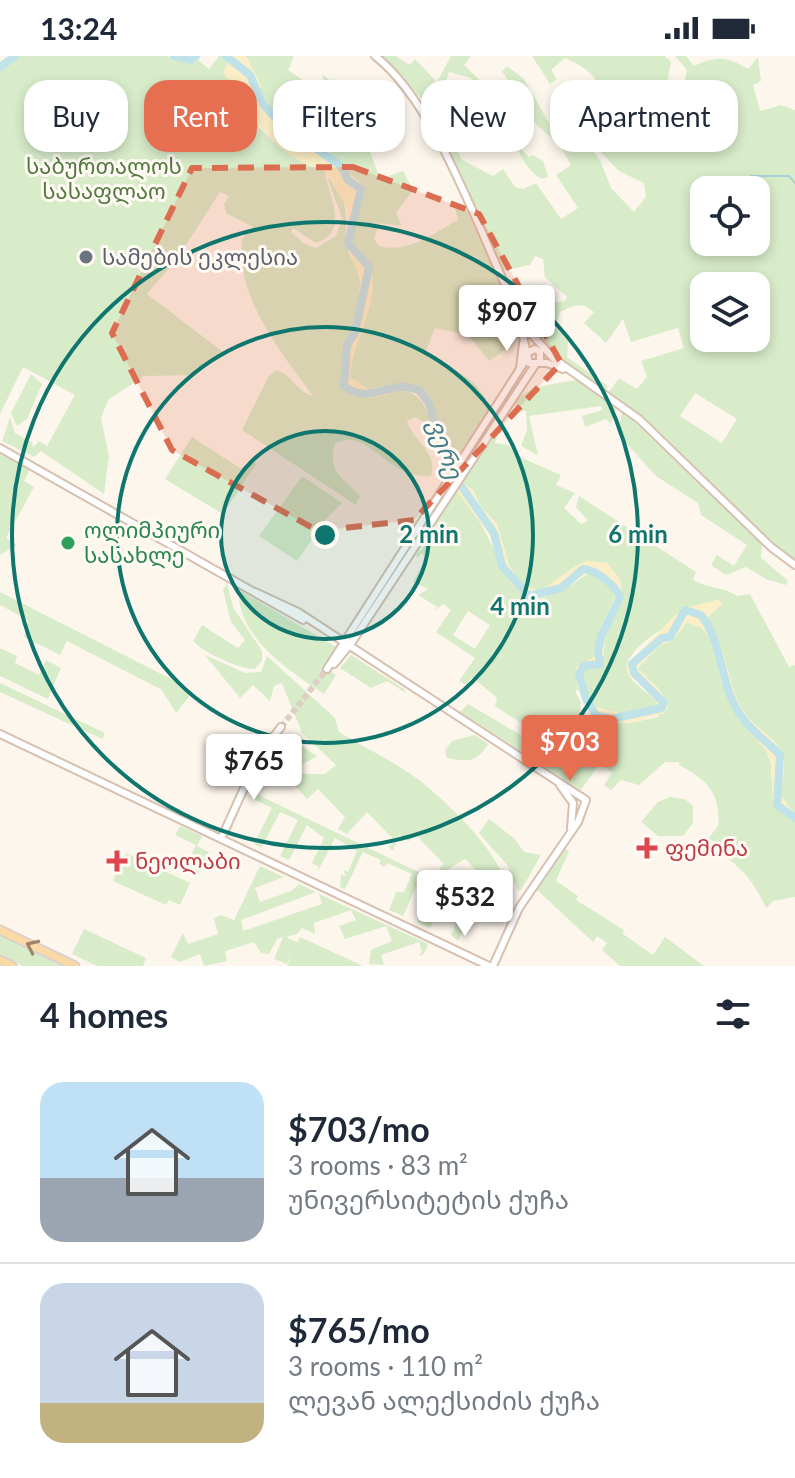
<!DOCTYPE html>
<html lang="en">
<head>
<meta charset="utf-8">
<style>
	:root { --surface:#fff; --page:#f6f6f7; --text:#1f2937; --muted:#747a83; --line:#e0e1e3; --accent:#e76f51 }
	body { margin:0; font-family:Lato,"Noto Sans Georgian",sans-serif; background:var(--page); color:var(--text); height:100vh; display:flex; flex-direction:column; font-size:30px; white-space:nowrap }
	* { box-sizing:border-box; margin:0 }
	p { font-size:26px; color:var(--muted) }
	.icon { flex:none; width:44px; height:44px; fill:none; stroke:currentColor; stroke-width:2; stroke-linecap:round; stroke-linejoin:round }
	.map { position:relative; height:910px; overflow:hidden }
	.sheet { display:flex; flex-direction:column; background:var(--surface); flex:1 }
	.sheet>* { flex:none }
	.hud { position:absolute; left:24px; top:24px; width:748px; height:72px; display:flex; gap:16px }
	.buttons { position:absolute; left:690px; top:120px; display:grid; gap:16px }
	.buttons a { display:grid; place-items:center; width:80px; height:80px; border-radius:16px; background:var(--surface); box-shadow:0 4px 12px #0003; font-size:40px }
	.price { position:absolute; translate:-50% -68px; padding:0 18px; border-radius:8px; background:#fff; color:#222; font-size:26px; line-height:52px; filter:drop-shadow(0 2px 4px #0008) }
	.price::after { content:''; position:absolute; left:50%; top:48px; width:24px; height:18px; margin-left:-12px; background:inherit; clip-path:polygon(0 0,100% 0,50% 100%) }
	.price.on { background:var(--accent); color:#fff }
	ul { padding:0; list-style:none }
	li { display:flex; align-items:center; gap:24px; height:200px; padding:0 40px }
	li+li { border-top:2px solid var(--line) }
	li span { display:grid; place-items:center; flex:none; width:224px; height:160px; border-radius:24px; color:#555 }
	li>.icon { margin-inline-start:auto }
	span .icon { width:96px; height:96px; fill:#fffc; stroke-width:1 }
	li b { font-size:34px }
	h2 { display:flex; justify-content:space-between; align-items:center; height:96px; padding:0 40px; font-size:34px }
	.tag { padding:0 28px; border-radius:24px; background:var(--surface); box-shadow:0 4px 12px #0003; font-size:28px; line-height:72px }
	.tag.on { background:var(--accent); color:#fff }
	.status { display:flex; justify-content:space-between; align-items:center; height:56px; padding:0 40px; background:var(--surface); direction:ltr }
	.status svg { height:22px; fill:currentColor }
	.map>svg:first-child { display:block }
	.green { fill:#d8ecc9; fill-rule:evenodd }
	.sand { fill:#fcefc7 }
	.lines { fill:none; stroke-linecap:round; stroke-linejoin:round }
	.stream { stroke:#a5d3da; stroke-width:2 }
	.river { stroke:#bfe3e8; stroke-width:8 }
	.secondary-tunnel { stroke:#dcd0c4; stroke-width:6; stroke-dasharray:6 3; stroke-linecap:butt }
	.secondary-casing { stroke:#d6c0b0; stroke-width:10 }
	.primary-casing { stroke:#dad1cd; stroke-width:11 }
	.secondary { stroke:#fff; stroke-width:6 }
	.primary { stroke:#fbd9a5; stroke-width:7 }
	.oneway { stroke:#a18267 }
	.marked { fill:#dc6d51; fill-opacity:0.2; stroke:#dc6d51; stroke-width:6; stroke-dasharray:16 10; stroke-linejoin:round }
	.ring { fill:none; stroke:#0f766e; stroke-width:4 }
	.worship-dot { fill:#6b7280; stroke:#fffaf3; stroke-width:3 }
	.leisure-dot { fill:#2e9e5b; stroke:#fffaf3; stroke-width:3 }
	.health-dot { fill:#e0444e; stroke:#fffaf3; stroke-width:3 }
	.labels { text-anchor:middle; stroke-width:6; stroke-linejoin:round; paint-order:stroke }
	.park-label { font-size:22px; fill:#537a41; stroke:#fffaf3 }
	.worship-label { font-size:22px; fill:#5b616d; stroke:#fffaf3; text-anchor:start }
	.leisure-label { font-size:22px; fill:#27864d; stroke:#fffaf3; text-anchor:start }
	.health-label { font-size:22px; fill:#be3a42; stroke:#fffaf3; text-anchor:start }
	.water-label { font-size:24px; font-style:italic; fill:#437c86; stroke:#fffaf3 }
	.centre { fill:#0f766e; stroke:#fffaf3; stroke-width:4 }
	.ring-label { font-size:24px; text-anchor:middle; font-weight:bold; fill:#0f766e; stroke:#fffaf3; stroke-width:6; stroke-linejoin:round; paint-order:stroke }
</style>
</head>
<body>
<div class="status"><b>13:24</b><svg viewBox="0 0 49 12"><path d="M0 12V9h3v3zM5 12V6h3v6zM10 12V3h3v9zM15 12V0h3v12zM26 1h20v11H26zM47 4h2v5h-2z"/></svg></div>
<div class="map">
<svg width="795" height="910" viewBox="0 0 795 910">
	<rect width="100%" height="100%" fill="#fdf6ec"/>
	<path class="green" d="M 17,0 L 166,0 L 190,7 L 197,3 L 209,13 L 219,0 L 232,0 L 224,16 L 244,31 L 259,71 L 272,84 L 301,106 L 325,115 C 328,140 351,175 316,187 L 293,172 L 291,176 L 303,187 L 316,192 L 336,180 L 342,162 L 327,121 C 351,144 345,156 346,184 C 346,198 359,210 360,225 C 363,261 343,293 342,329 L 353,340 C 391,337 416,321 431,364 L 426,367 L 415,361 L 407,365 C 413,386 439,396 431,420 C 386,424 367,368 335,388 C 327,416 344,422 360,440 L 356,449 L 242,374 L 269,320 L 276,314 C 292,318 298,337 313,340 C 281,297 235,240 242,183 L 253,171 L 226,157 L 224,148 L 229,140 L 220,136 L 179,200 L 147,238 L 223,296 L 194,319 L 144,320 L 108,344 L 101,362 L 109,400 L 104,438 L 41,395 L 34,401 L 2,385 L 10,361 L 15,377 L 32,386 L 33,392 L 39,385 L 47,390 L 75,339 L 23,311 L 0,358 L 0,12 Z
		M 246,0 L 294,0 L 288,14 L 308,28 L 306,32 L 326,52 L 294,31 L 289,32 L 288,38 L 299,52 L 306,72 L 326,96 C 310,82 255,55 261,30 Z
		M 379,0 L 395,0 L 410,9 L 415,3 L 437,26 L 451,0 L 471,0 L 464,9 L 494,38 L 521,80 L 518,90 L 529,101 L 533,99 L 543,105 L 548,121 L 542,123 C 510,105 518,63 487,48 L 486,37 L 475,31 L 471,22 L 449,16 L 445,28 L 450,38 L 437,34 L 423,44 Z
		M 532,0 L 665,0 L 671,6 L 667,27 L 662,31 L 682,37 L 687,14 L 675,0 L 686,0 L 694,10 C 717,0 726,0 748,13 L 758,1 L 761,25 L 753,29 L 760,55 L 781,49 L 795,54 L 795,507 L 633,354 L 609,336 L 619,322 L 637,333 L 647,321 L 641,305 L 684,292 L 678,272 L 631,286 L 623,263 L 606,287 L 584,267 L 594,256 C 581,245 574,249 560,256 L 555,271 L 568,285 L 567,301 L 608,330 L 606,334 C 550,298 535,283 504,224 L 507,222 L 541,248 L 565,245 L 567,241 L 545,221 L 543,203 L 535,200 L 530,209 L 500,215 L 438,75 L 447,72 L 462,104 L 493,120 L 503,113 L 515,131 L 523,133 L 536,127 L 561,163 L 578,152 L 556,119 L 571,109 L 561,91 L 536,68 L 502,15 L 507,10 L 524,23 L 558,83 L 565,88 L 580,79 L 600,104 L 611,132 L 634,156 L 646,141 L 644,127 L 619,115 L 594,89 L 598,84 L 595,69 L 605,62 C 607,31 594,14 565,2 L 551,14 L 557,23 L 550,28 ZM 704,134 L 756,134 L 756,186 L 704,186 ZM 704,230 L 756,230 L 756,282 L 704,282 ZM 695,337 L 737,363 L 722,387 L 680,360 Z
		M 322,18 L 346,37 C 334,65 368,83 391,82 L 395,87 L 370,96 L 380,123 L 403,115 L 413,134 L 396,157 L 402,170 L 379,167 L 374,183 L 379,190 C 407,198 434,177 458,164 L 455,152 L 463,147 L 516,264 L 506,293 L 489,305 L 468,279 L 435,272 L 425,297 C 457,318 482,320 493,362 C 495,371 499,378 495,387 L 508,389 L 522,402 L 561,419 L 556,429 L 575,437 L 564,452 L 581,468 L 588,465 L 576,451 L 579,440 L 696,516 L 693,524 C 707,532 724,531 737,540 L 750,538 L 789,611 L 795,609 L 795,759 L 781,740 C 782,726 787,709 781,696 C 774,680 752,670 743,655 C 726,625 722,592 707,561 L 722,547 L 718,544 C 700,551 616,591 628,617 C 633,629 651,638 660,648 L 658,651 L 623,658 L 595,651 L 586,637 L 582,616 L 585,612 L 594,612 L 603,601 L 607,570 L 622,542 L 620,524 L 607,507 C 572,504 569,523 540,535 L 521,529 L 509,509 L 497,468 L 481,451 L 473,434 L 459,424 L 429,343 L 400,329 L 368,333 L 349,321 C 352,286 379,239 366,205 C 363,197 354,194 351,186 L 362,128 C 341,113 326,91 310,71 C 302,60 300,47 291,37 L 295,35 L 319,55 L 328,58 L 332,48 Z
		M 31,318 L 42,328 L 27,363 L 17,370 L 11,357 Z
		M 577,324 L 614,346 L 616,352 L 611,368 L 606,363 L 585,371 L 582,360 L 602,354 L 601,350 L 529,360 L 538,399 L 521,390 L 527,374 L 526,355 L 516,355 L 515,346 C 527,330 558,327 577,324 Z
		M 622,354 L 762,488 L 761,502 L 788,525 L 786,529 L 766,523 L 746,511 L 726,519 L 711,509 L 717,499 L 734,510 L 747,489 L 701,459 L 698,447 L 656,420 L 618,378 Z
		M 192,381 L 243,414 L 250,404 L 256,408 L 223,458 L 165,423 Z
		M 0,398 L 27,411 L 29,415 L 24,425 L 34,431 L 6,482 L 17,489 L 0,499 Z
		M 302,420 L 342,447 L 326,463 L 297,505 L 259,480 Z
		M 457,433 C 488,467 495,511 528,542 L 562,535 L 589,517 L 611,530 L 615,540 L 602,568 L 594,601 L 577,612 L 579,634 L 575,635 L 581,647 L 580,656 L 591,661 L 587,676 L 610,665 L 630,667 L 658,661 L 665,643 L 658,632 L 637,613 L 660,589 L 672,585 L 687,566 L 702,572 L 714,588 L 720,621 L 739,665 L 766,694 L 771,707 L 773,748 L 795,766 L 795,841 L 773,845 L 766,852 C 754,825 740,810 716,794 L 720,787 L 708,783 L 718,770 C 722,738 705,722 679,709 L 679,706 L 665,706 L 639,729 L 621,724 L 611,734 L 604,729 L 612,717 L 600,707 L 581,734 L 460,656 L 468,648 L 558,701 L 563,694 L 495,650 L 497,642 L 472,621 L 466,629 L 459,625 L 475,602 L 436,576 L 451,554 L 443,548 L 435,555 L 437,551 L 418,539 L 428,533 L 413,526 L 427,501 L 421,497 L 418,502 L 415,500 L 437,477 L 435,467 ZM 468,555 L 490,569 L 475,593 L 453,579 Z
		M 227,527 L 233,551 L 262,595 L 262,605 L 255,613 C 239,613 204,597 193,585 L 202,569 L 238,592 L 245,584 L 231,566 L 223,534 Z
		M 239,534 L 336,591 L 323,610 L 336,619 L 324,638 C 289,615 236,580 239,534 Z
		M 0,536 L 179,627 L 192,637 L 176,657 L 162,634 L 67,585 L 60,599 L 24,581 L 28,564 L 0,549 Z
		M 0,592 L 17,600 L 15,607 L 39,619 L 46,604 L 61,612 L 48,643 L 0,620 Z
		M 205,599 L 245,617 L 261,616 L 267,600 L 335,662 L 339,676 C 368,694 404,710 429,732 C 464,763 525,821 507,866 L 501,863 L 501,856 L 487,838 L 494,831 L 465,803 L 444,816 L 439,813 L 444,808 L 416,779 L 409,785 L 399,779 L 393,795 L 389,791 L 395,785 L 367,756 L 347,778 L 338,773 L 345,761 L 318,733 L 307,743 L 269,703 L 280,694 L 302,690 L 317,700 L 298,711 L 303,718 L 325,718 L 336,709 L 302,677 L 282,627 L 274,630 L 270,645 L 253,629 L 240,642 Z
		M 351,599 L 404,633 L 406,637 L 387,625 L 371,632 L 340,612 Z
		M 0,627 L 105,677 L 102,683 L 0,636 Z
		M 475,679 L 488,688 C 476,707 468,706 447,702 L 445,694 L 452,685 Z
		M 252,736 L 487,849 L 494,855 L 492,864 L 489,855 L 475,849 L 458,885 L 451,879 L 467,846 L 448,836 L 430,872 L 418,866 L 439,831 L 420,822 L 403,860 L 389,854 L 396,836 L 404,836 L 412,818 L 387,807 L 384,811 L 379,808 L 381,804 L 363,796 L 345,833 L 340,831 L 341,819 L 346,820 L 343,814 L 348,816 L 357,795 L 335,782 L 317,817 L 319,811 L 312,807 L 324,782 L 307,769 L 289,804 L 280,800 L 298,764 L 280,756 L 261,792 L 254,788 L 272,752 L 253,743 Z
		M 670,741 L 685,743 L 693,750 L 693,767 L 683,780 L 658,780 L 641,766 L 658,746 Z
		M 489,763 L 515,783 L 524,796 L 541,799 L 521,834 L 518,835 L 507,809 L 479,777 Z
		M 180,770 L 202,780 L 197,790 L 209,796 L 197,820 L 184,814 L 196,789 L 175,779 Z
		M 565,793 L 569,795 L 556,825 L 578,840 L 576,844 L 624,874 L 623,878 L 653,899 L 665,881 L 704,910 L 620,910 L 602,894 L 607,887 L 597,880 L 593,886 L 537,834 Z
		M 126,797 L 190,827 L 180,849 L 169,844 L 166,849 L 113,825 Z
		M 260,810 L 284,821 L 255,832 L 260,846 L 291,835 L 299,828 L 316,836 L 241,864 L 243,875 L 322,848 L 319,838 L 428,888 L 424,898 L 419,900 L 422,895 L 419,886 L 381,899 L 384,909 L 369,908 L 371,894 L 392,885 L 386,870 L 345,883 L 339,870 L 356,864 L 351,854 L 314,867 L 315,878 L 302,872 L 297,878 L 286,881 L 297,886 L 300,881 L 363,910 L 287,910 L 294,893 L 287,908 L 274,903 L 283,881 L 277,883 L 269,898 L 261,897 L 254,886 L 225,895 L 227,905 L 204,910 L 200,898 L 180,906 L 171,901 L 183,877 L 188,888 L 218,878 L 214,862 L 221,859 L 234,864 Z
		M 84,873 L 146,902 L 143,910 L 97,910 L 72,898 Z
		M 0,879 L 65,910 L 22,910 L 0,899 Z"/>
	<path class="sand" d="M 232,0 L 246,0 L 261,30 L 260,36 L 289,74 L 309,82 L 336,103 L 364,134 L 351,186 C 355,196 367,200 370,210 C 382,244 352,286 350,321 L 368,333 L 394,328 L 419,329 L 429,343 L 459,424 L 473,434 L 480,451 L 497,468 L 509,509 L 521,529 L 540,535 L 577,509 L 588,505 L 607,507 L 620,524 L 622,542 C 610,566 603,580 603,607 L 582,616 L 586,637 L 595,651 L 623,658 L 658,651 L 654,641 L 628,618 L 626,610 L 676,558 L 688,551 L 718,544 L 723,547 L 707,562 C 727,589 726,625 743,655 C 752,670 774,680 781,696 C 787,709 782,726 781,740 L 795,759 L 795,766 L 773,748 L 771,707 L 766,694 L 739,665 L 720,620 L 714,588 L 702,572 L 687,566 L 671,585 L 660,589 L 637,612 L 658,632 L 668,652 L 665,657 L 630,667 L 610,665 L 604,668 C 588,655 573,633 576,612 L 594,601 L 602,568 L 615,540 L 611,530 L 589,517 L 535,546 C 526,542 518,534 511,527 C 499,513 499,497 491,482 C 482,467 453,433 449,421 C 441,397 439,366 424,345 C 402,315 377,363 342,329 L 342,306 L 358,256 L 360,224 L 346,184 L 348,153 L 323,112 C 285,107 250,69 244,31 L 226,22 L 223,16 Z"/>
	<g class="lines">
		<path class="stream" d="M 751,120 L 789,120 L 795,127
			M 584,679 L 596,659"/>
		<path class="river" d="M 174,0 L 191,4 L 196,0
			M 226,0 L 250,19 L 263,48 L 281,68 L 341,110 L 348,124 L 361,133 L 348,187 L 369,211 L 355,277 L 347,289 L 344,330 C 365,345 378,334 399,331 C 404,330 413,333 418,333 L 429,347 L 451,423 L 462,431 L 494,477 L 502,510 L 529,540 L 561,532 L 583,513 C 597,514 615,529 620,541 L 602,578 L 598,595 L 600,608 L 584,610 L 579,618 L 586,643 L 596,659 L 611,663 L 662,652 L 663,646 L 634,617 L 632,608 L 662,582 L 670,581 L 685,554 L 701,559 C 725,590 719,633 744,664 C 753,676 768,687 780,699 L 777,749 L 795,762
			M 0,11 L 15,0"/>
		<path class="secondary-tunnel" d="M 281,671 L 327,613"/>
		<defs>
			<path id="secondary" d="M 375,0 C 442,52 485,197 527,274
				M 525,271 L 553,302 L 639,363 L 771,491 L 795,509
				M 522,276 L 529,307 L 547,307 L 563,313
				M 527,297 L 535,293 L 540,296 L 540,307
				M 520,312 L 523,287
				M 0,392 L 303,564
				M 255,536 L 298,556 L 586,744 L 578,766 L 519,852 L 493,910
				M 334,608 L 352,586 L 535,309
				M 327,613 L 527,302
				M 0,678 L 489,910
				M 560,729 L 573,747 L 571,772
				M 221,783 L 259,699 L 281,671"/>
			<path id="primary" d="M 0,874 L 75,910
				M 0,904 L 12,910"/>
		</defs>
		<use href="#secondary" class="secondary-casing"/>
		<use href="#primary" class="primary-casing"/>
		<use href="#secondary" class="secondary"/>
		<use href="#primary" class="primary"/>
	</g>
	<defs><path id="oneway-chevron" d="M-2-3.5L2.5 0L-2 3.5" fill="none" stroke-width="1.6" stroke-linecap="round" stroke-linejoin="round" transform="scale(2)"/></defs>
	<use class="oneway" href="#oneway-chevron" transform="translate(32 890) rotate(-155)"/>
	<path class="marked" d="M 353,111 L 479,158 L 561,307 L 414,464 L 318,475 L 172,394 L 112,277 L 192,112 Z"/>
	<circle cx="325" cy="479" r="104" fill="#0f766e" fill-opacity=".12"/>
	<g class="ring">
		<circle cx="325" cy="479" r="104"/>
		<circle cx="325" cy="479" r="208"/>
		<circle cx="325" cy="479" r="313"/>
	</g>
	<circle class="worship-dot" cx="86" cy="201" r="8"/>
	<circle class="leisure-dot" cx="68" cy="487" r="8"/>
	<g class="health-dot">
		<path d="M643 780h8v8h8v8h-8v8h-8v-8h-8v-8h8z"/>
		<path d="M113 793h8v8h8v8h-8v8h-8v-8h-8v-8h8z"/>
	</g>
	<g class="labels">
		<g class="park-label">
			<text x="104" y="118">საბურთალოს<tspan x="104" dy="25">სასაფლაო</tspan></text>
		</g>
		<g class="worship-label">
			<text x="102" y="209">სამების ეკლესია</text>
		</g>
		<g class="leisure-label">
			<text x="84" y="482">ოლიმპიური<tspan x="84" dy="25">სასახლე</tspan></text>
		</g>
		<g class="health-label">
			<text x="665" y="800">ფემინა</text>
			<text x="135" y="813">ნეოლაბი</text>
		</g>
		<g class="water-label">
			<text transform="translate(445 393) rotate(71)" y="8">ვერე</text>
		</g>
	</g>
	<circle cx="325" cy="479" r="12" class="centre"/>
	<g class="ring-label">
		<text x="429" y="487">2 min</text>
		<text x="638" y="487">6 min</text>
		<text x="520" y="559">4 min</text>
	</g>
</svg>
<div class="buttons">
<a><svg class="icon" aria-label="locate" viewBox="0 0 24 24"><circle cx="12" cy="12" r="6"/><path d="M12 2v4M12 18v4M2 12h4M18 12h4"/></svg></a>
<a><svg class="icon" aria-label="layers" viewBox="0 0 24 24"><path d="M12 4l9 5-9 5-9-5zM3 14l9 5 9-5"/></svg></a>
</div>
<b class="price" style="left:507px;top:297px">$907</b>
<b class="price on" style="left:570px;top:727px">$703</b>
<b class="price" style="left:254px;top:746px">$765</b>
<b class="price" style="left:465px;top:882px">$532</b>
<div class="hud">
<a class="tag">Buy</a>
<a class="tag on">Rent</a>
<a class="tag">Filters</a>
<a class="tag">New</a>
<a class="tag">Apartment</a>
</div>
</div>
<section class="sheet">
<h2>4 homes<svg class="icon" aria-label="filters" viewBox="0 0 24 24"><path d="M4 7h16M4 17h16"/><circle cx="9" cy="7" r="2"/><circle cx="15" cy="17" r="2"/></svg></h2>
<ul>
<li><span style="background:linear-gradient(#bfe0f5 60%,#9aa5b1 0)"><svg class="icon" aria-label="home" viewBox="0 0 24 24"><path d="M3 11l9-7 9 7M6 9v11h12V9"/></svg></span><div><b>$703/mo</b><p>3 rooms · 83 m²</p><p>უნივერსიტეტის ქუჩა</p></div></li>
<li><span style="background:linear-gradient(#c9d6e8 75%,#c2b280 0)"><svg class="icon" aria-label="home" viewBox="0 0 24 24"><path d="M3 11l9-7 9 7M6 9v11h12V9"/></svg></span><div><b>$765/mo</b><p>3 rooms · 110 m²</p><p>ლევან ალექსიძის ქუჩა</p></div></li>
</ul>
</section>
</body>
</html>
